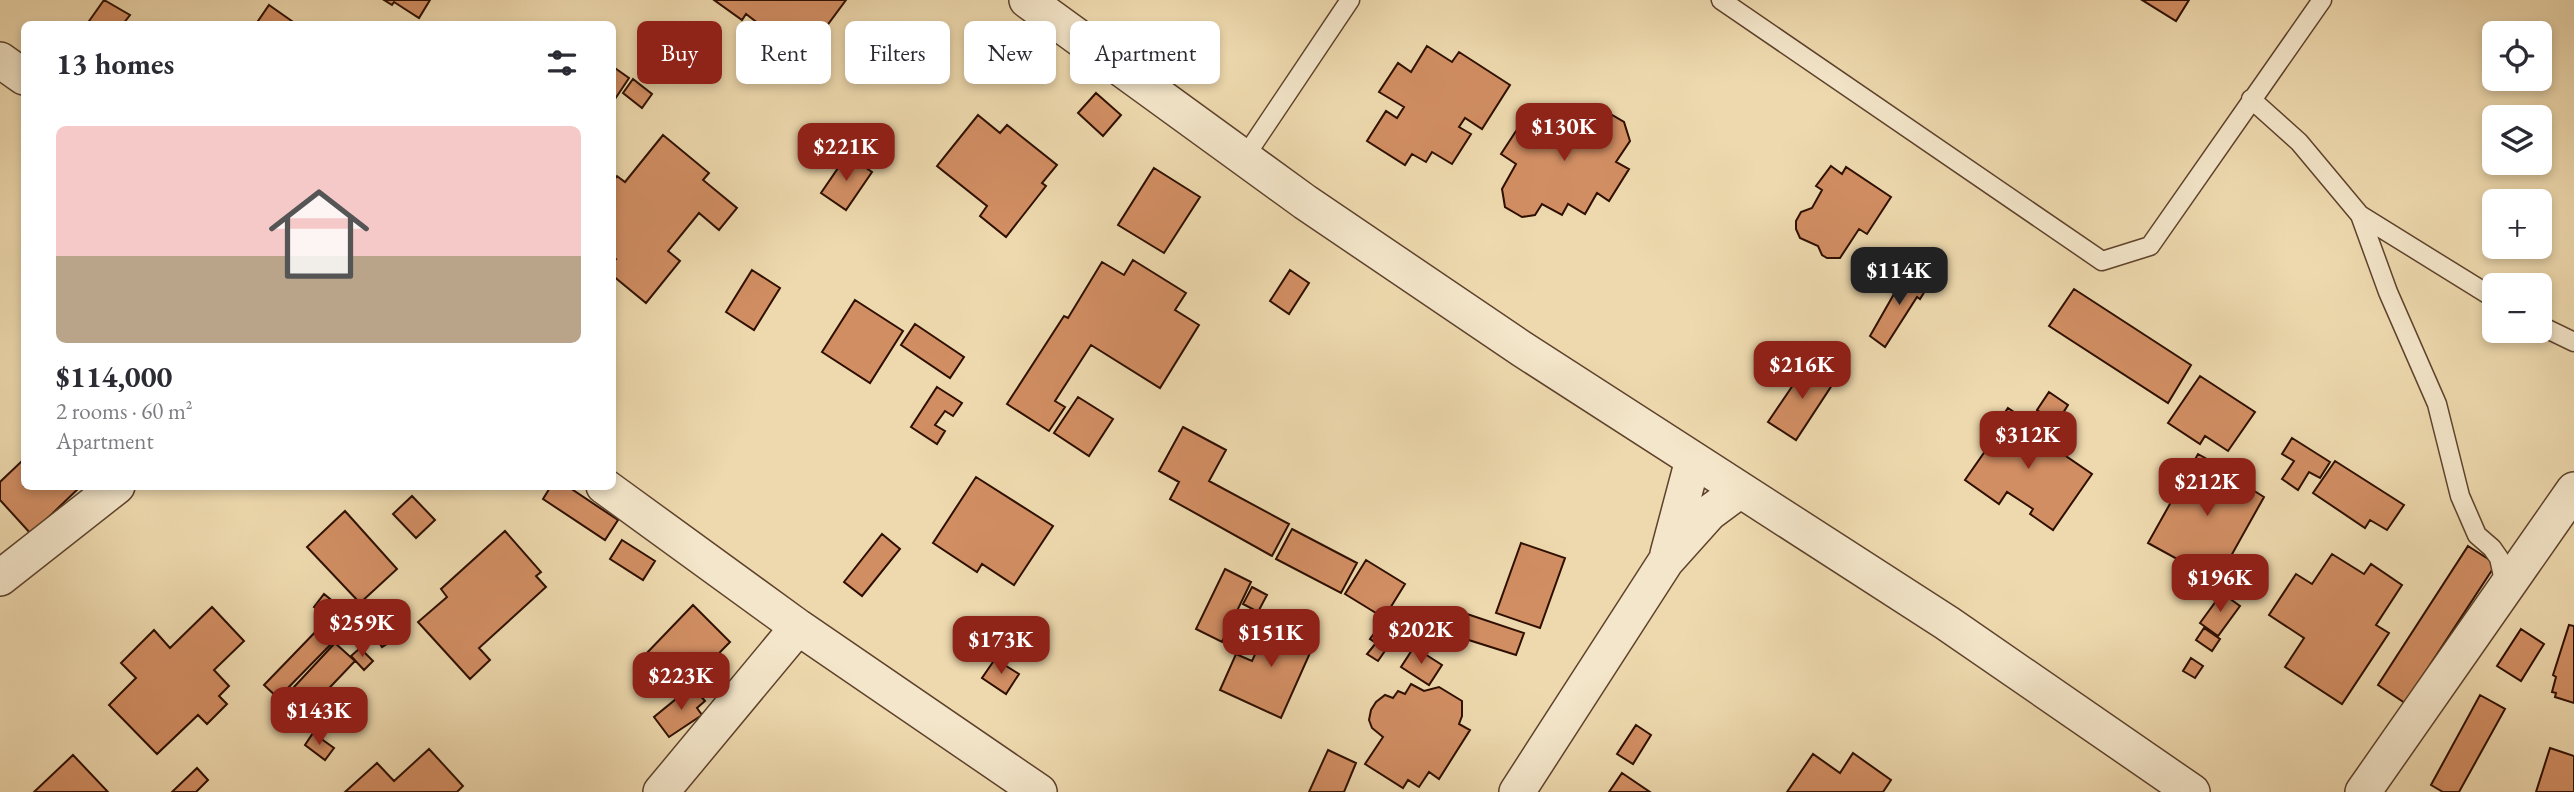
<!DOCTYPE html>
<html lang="en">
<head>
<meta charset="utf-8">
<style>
	:root { --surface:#fff; --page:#f2f2f3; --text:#2b2b33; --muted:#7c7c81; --accent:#8f2418 }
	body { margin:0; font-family:"EB Garamond",serif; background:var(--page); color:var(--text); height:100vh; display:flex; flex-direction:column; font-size:26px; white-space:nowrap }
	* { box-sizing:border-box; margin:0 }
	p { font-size:23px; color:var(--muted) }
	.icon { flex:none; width:38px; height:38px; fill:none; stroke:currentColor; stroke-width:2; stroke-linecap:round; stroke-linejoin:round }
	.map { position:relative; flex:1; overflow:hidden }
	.side { position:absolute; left:21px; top:21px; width:595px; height:469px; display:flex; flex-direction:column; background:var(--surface); border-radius:10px; box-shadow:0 4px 10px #0003 }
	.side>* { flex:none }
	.hud { position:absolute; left:637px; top:21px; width:665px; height:63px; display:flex; gap:14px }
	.buttons { position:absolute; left:2482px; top:21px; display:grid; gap:14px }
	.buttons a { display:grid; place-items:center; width:70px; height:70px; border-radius:10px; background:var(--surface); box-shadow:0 4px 10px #0003; font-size:35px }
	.price { position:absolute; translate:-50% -60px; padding:0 16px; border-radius:14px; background:var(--accent); color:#fff; font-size:23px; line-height:46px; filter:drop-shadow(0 2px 4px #0008) }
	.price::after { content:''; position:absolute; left:50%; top:42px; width:21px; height:16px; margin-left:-10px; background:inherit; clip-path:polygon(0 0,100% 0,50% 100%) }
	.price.on { background:#222; color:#fff }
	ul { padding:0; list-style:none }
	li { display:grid; align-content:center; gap:14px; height:371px; padding:0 35px }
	li span { display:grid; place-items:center; height:217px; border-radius:10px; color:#555 }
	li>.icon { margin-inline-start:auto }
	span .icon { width:126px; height:126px; fill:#fffc; stroke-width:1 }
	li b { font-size:30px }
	h2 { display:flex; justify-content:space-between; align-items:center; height:84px; padding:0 35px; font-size:30px }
	.tag { padding:0 24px; border-radius:10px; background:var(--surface); box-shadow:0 4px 10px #0003; font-size:24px; line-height:63px }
	.tag.on { background:var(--accent); color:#fff }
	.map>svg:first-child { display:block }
	.building { fill:#d28e63; stroke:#2e0f01; stroke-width:2 }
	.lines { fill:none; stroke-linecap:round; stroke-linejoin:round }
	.lane-casing { stroke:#5e422c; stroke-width:21 }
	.street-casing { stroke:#5e422c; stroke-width:38 }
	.lane { stroke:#f4e6ca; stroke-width:18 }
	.street { stroke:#f4e6ca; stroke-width:35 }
</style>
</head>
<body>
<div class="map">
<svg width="2574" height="792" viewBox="0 0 2574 792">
	<rect width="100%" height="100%" fill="#eed9ae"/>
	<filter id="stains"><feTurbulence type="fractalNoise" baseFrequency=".00286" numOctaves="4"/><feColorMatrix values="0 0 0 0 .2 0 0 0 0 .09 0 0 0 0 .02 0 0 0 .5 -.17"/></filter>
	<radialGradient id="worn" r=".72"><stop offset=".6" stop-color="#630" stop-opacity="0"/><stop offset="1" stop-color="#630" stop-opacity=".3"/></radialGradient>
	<path class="building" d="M 104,0 L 130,15 L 123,24 L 87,24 Z
		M 384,0 L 430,0 L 419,18 L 394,2 L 392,5 Z
		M 714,0 L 846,0 L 803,58 L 792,50 L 787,57 L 753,33 L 759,24 L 746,14 L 742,20 Z
		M 2142,0 L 2189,0 L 2176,21 Z
		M 269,5 L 296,24 L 256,24 Z
		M 1427,46 L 1452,62 L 1459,52 L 1510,85 L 1482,129 L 1465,118 L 1459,127 L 1471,134 L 1452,164 L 1432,152 L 1426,162 L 1412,154 L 1405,165 L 1367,141 L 1386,111 L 1397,118 L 1404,107 L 1379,92 L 1398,63 L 1411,72 Z
		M 612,66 L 629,78 L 613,102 L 612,102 Z
		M 633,79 L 652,94 L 642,108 L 623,93 Z
		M 1096,93 L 1121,115 L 1103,136 L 1078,113 Z
		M 1537,110 L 1555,121 L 1561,111 L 1582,124 L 1589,114 L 1607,112 L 1624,122 L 1630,141 L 1616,162 L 1629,169 L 1609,201 L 1597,193 L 1585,214 L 1568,204 L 1562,215 L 1542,204 L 1535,215 L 1522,217 L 1505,207 L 1502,189 L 1516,164 L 1501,154 L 1518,128 L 1524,131 Z
		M 978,115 L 1000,133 L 1007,125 L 1057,165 L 1042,183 L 1046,186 L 1006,237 L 980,216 L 987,206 L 937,166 Z
		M 663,135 L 709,173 L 703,180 L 737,208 L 719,230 L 699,213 L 668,251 L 680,261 L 646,303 L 612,275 L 612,263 L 616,259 L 612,256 L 612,182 L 617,176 L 625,182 Z
		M 847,155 L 872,172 L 846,210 L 821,193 Z
		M 1831,166 L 1842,174 L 1846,167 L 1891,197 L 1867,234 L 1859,229 L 1840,258 L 1827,258 L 1822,255 L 1818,246 L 1800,238 L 1796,229 L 1796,221 L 1801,212 L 1812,208 L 1822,190 L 1816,186 Z
		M 1154,168 L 1200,197 L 1164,253 L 1118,225 Z
		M 1133,260 L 1186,293 L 1175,310 L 1199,325 L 1160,388 L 1091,345 L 1055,401 L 1065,407 L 1049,431 L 1007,404 L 1064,316 L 1068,318 L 1102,262 L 1124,275 Z
		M 752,270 L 780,288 L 754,330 L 726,312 Z
		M 1290,270 L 1309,283 L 1289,314 L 1270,301 Z
		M 1915,271 L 1931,281 L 1920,299 L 1917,297 L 1885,347 L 1870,336 L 1902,280 L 1907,283 Z
		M 2074,289 L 2191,365 L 2168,403 L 2049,326 Z
		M 855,300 L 903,331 L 870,383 L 822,352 Z
		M 915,324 L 964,357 L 950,378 L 901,345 Z
		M 1808,363 L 1836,379 L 1796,440 L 1768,422 Z
		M 2200,376 L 2255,412 L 2228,451 L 2205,436 L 2200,444 L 2168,423 Z
		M 937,387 L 962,403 L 953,416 L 945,411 L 935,425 L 945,431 L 937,444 L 911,427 Z
		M 2049,392 L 2068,405 L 2056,424 L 2037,410 Z
		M 1078,397 L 1113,419 L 1089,456 L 1054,433 Z
		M 2008,408 L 2032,424 L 2028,430 L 2092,474 L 2053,530 L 2030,514 L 2033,509 L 2007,492 L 1999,504 L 1965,480 L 1990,444 L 1986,440 Z
		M 1183,427 L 1226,450 L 1209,481 L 1289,524 L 1272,556 L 1170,499 L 1179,482 L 1159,471 Z
		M 2292,438 L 2330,462 L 2320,478 L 2309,472 L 2298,490 L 2282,479 L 2294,461 L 2282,454 Z
		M 2198,454 L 2250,483 L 2248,487 L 2264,497 L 2217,581 L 2148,543 Z
		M 24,459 L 24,486 L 81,486 L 31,534 L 0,500 L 0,482 Z
		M 2335,461 L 2404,505 L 2387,530 L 2370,520 L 2365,528 L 2313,493 Z
		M 976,477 L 1053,526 L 1014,585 L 982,564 L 977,572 L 933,543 Z
		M 551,486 L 567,486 L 618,520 L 605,540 L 543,499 Z
		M 412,496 L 435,520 L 416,538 L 393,514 Z
		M 345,511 L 397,569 L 360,603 L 307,547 Z
		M 1292,529 L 1357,563 L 1341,593 L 1276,559 Z
		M 505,531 L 541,572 L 536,576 L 546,587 L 479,648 L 490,660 L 470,679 L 418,622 L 447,597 L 441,589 Z
		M 882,534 L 900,549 L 862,596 L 844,582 Z
		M 622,540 L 655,561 L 643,580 L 610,559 Z
		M 1521,543 L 1565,558 L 1540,628 L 1496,613 Z
		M 2468,546 L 2496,564 L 2405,703 L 2378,685 Z
		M 2332,554 L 2364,574 L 2371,564 L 2402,585 L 2376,625 L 2389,633 L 2342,704 L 2285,667 L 2304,638 L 2269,615 L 2296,574 L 2312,584 Z
		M 1366,560 L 1405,584 L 1384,618 L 1345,594 Z
		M 1225,569 L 1251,582 L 1222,642 L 1196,629 Z
		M 1252,587 L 1267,595 L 1258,612 L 1243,604 Z
		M 2222,593 L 2240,606 L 2218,636 L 2200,623 Z
		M 324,594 L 335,603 L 325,615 L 314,607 Z
		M 337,605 L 353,618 L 347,626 L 344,624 L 341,628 L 327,618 Z
		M 693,605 L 730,642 L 679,694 L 642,658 Z
		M 212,607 L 244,641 L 214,670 L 229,686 L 219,696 L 227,704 L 207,724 L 198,715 L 157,754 L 109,705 L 136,678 L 121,663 L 154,630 L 170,648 Z
		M 1464,613 L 1524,633 L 1516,655 L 1456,636 Z
		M 394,619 L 404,633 L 382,647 L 373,633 Z
		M 1271,620 L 1289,629 L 1291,623 L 1318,635 L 1281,718 L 1220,690 L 1236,654 L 1252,661 Z
		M 323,624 L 337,638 L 278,698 L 264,685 Z
		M 1381,624 L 1396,635 L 1378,661 L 1367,654 L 1376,643 L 1370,639 Z
		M 2569,625 L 2574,626 L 2574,703 L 2555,697 L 2556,693 L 2552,692 L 2556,677 L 2553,675 Z
		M 2204,628 L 2220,639 L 2212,651 L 2196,640 Z
		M 2521,629 L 2544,644 L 2521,681 L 2497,666 Z
		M 335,643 L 355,661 L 313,705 L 294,687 Z
		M 1414,647 L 1442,665 L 1429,685 L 1401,667 Z
		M 360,648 L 373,661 L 364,670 L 351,656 Z
		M 2191,658 L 2203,666 L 2195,678 L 2183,671 Z
		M 995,659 L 1019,674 L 1006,694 L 982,678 Z
		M 1411,684 L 1424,691 L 1439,687 L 1462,701 L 1462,716 L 1459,724 L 1470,730 L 1439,779 L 1429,772 L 1419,787 L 1408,780 L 1403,788 L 1365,764 L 1383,737 L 1372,728 L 1369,720 L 1371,710 L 1376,702 L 1385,695 L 1393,698 L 1398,691 L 1405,694 Z
		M 692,686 L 705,701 L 697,708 L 702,715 L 669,737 L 654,717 Z
		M 2480,695 L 2505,709 L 2459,792 L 2443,792 L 2431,785 Z
		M 1636,725 L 1651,735 L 1633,764 L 1617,754 Z
		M 313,733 L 334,748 L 325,760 L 305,745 Z
		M 2550,748 L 2574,756 L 2574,792 L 2536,792 Z
		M 429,749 L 463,786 L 457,792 L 345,792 L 377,763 L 394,781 Z
		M 1328,750 L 1356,763 L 1344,792 L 1309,792 Z
		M 1853,753 L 1891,780 L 1883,792 L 1787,792 L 1813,754 L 1840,773 Z
		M 73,755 L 108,792 L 34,792 Z
		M 197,768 L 208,780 L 196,792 L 172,792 Z
		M 1622,773 L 1650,792 L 1609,792 Z"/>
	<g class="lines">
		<defs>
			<path id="lane" d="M 1721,0 L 2102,261 L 2150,246 L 2322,0
				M 2251,99 L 2299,142 L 2360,215 L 2388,292 L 2437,404 L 2460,496 L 2477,535 L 2492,548 L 2499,558 L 2505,585
				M 1244,158 L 1350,0
				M 2360,215 L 2494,298
				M 2539,325 L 2574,342"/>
			<path id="street" d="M 1027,0 L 1305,202 L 1522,349 L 1947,623 L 2192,792
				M 0,60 L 24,77
				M 604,486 L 798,627 L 1039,792
				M 1668,554 L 1693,460
				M 0,578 L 117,486
				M 661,792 L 798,627
				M 1517,792 L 1666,561 L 1709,513 L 1740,490
				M 2363,792 L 2574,490"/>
		</defs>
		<use href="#lane" class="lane-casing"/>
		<use href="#street" class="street-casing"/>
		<use href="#lane" class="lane"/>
		<use href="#street" class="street"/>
	</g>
	<rect width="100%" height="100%" filter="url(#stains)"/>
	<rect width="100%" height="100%" fill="url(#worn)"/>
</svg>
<div class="buttons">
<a><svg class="icon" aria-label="locate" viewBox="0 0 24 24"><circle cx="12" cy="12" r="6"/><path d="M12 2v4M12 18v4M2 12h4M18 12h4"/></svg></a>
<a><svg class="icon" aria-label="layers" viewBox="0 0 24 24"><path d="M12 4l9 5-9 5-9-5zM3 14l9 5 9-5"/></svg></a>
<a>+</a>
<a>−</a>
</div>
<b class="price" style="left:1564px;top:163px">$130K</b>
<b class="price" style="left:846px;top:183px">$221K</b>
<b class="price on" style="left:1899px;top:307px">$114K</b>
<b class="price" style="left:1802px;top:401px">$216K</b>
<b class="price" style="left:2028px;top:471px">$312K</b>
<b class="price" style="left:2207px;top:518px">$212K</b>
<b class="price" style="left:2220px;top:614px">$196K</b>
<b class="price" style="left:362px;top:659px">$259K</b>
<b class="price" style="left:1421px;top:666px">$202K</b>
<b class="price" style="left:1271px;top:669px">$151K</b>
<b class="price" style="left:1001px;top:676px">$173K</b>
<b class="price" style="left:681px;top:712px">$223K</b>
<b class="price" style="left:319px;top:747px">$143K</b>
<div class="hud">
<a class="tag on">Buy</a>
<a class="tag">Rent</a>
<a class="tag">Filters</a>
<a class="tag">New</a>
<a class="tag">Apartment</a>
</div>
<section class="side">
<h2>13 homes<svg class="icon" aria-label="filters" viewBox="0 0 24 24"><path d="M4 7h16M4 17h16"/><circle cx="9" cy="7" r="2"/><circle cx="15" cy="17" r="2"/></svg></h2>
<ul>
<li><span style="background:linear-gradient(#f6c9c9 60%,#b9a48a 0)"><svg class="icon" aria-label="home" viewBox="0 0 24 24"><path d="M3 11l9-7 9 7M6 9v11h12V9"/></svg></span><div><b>$114,000</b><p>2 rooms · 60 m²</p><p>Apartment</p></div></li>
</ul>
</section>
</div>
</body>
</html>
